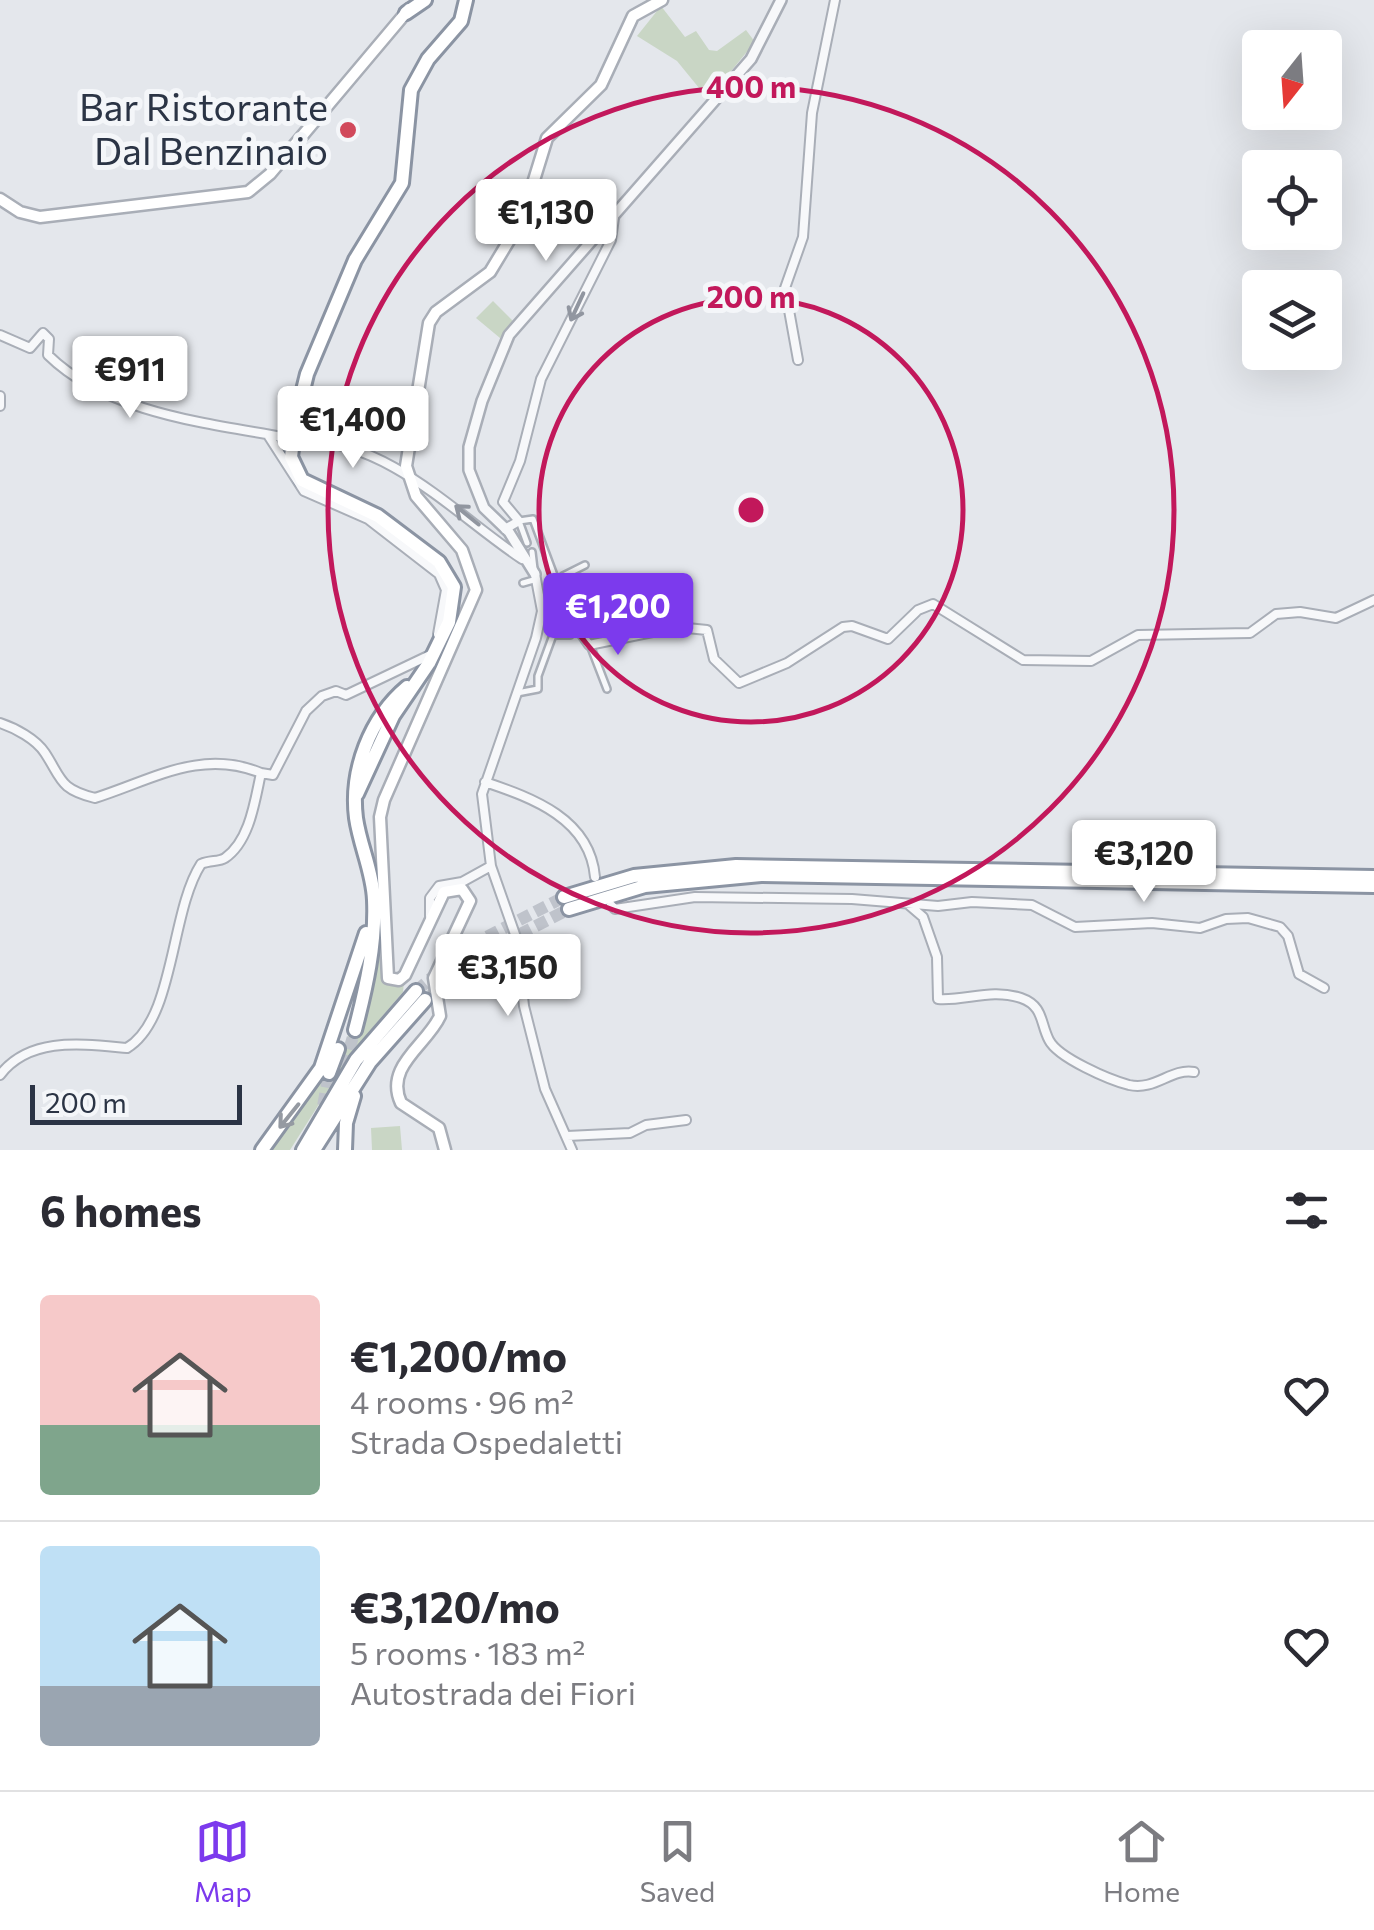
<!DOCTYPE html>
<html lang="en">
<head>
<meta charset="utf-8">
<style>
	:root { --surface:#fff; --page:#f7f7f7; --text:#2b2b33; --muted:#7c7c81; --line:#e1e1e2; --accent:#7c3aed }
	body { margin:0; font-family:Commissioner,sans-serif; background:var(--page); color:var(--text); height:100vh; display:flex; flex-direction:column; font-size:38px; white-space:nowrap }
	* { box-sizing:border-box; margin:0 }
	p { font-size:32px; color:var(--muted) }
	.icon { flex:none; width:55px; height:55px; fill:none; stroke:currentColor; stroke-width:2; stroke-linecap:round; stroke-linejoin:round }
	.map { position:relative; height:1150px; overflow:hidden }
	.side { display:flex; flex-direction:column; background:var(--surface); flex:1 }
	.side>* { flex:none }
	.needle { width:65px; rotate:197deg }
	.tools { position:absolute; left:1242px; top:30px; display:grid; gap:20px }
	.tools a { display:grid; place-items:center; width:100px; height:100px; border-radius:10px; background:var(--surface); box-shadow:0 10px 40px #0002; font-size:50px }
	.scale { position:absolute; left:30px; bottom:25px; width:212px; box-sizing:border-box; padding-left:10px; border:5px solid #2b3445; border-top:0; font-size:28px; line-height:35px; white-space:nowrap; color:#2b3445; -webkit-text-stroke:8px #f4f6f9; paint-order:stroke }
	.price { position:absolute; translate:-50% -85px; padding:0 22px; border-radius:10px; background:#fff; color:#222; font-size:32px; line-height:65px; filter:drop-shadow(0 2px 5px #0008) }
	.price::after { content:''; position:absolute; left:50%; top:60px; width:30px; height:22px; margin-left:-15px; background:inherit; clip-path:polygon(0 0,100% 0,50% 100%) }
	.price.current { background:var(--accent); color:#fff }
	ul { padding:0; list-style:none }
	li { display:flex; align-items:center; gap:30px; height:250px; padding:0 40px }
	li+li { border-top:2px solid var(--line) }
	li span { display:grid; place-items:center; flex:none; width:280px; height:200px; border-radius:10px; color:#555 }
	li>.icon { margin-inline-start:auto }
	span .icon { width:120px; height:120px; fill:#fffc; stroke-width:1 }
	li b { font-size:42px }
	h2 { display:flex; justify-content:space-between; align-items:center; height:120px; padding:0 40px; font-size:42px }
	.tabs { display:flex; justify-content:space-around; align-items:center; height:140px; border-top:2px solid var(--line); background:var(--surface); font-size:28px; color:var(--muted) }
	.tabs a { display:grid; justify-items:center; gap:5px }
	.tabs .current { color:var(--accent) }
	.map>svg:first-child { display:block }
	.green { fill:#c9d6c5 }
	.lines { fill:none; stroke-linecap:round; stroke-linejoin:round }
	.motorway-tunnel { stroke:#bfc3cb; stroke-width:12; stroke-dasharray:12 6; stroke-linecap:butt }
	.pedestrian-casing { stroke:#a9aeb7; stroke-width:10 }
	.minor-casing { stroke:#a9aeb7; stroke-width:12 }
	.tertiary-casing { stroke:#a9aeb7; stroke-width:14 }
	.secondary-casing { stroke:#a9aeb7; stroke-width:15 }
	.motorway-casing { stroke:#8b94a3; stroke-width:18 }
	.pedestrian { stroke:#f7f8fa; stroke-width:5 }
	.minor { stroke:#f7f8fa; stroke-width:8 }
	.tertiary { stroke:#f7f8fa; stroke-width:9 }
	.secondary { stroke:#fff; stroke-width:10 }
	.motorway { stroke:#fff; stroke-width:12 }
	.minor-bridge-casing { stroke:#a9aeb7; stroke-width:12; stroke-linecap:butt }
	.minor-bridge { stroke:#f7f8fa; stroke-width:8 }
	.oneway { stroke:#9196a0 }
	.oneway2 { stroke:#959aa2 }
	.ring { fill:none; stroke:#c2185b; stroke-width:5 }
	.poi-dot { fill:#d1495b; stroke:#f4f6f9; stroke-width:4 }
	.labels { text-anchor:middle; stroke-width:10; stroke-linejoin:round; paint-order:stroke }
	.poi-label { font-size:38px; fill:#2b3445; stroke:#f4f6f9; text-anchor:end }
	.centre { fill:#c2185b; stroke:#f4f6f9; stroke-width:5 }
	.ring-label { font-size:30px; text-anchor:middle; font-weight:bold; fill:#c2185b; stroke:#f4f6f9; stroke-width:10; stroke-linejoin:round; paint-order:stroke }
</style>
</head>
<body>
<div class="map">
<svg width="1374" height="1150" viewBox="0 0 1374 1150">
	<rect width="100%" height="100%" fill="#e4e7ec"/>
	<path class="green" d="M 661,6 L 685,37 L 696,31 L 709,50 L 717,51 L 746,30 L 755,42 L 708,99 L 677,61 L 637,36 Z
		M 493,301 L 514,322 L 500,338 L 476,318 Z
		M 383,923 L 382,977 L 393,985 L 404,982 L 403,992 L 352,1052 L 290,1150 L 267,1150 L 324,1071 L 334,1074 L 350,1030 L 360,1033 Z
		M 400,1126 L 402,1150 L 372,1150 L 371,1128 Z"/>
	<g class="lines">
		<path class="motorway-tunnel" d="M 416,991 L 471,945 L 564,897
			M 431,995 L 482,954 L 569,909
			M 339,1084 L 355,1030
			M 320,1123 L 329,1073"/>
		<defs>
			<path id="pedestrian" d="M 527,543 L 519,521 L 533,519 L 555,578
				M 532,552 L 534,569
				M 563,576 L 585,565
				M 523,583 L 537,579
				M 590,645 L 607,689
				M 517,693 L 538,689 L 538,676 L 553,635 L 570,635 L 574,626"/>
			<path id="minor" d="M 0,335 L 30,348 L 43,333 L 49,339 L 48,355 C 107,413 206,423 283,437
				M 798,360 L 785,288 L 803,237 L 812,113 L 835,0
				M 0,396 L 0,406
				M 268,435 L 304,491 L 368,519 L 439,574 L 446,590 L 438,634
				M 305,440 C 391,443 456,515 522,559
				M 505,529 L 519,521 L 503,502 L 520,461 L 541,379 L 611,240 L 614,218
				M 535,574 L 542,611 L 536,638 L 482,794 L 491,866 L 517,940 L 524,1006 L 545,1089 L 572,1150
				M 542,611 L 564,618
				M 572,620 L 589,645 L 677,627 L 707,630 L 714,659 L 739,683 L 787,663 L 843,627 L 852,626 L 888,639 L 918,610 L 933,604 L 1023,660 L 1091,661 L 1138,635 L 1250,633 L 1276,614 L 1300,612 L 1336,618 L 1374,600
				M 0,723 C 15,728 36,739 45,753 C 62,779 59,789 95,798 C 152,780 201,748 261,773
				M 485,782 C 533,798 590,819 595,877
				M 611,905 L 615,909 L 695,897 L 852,899 L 938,906 L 972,902 L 1032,905 L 1075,927 L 1152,923 L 1200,928 L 1226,919 L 1248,918 L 1280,927 L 1288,936 L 1299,974 L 1324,988
				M 909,905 L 923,917 L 937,957 L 938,999 C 966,1001 991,988 1021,998 C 1044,1006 1040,1023 1049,1040 C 1058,1058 1110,1080 1129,1085 C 1155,1091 1171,1068 1194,1072
				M 430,916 L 430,898 L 439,886 L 462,882 L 491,866
				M 0,1075 C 30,1036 83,1044 127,1048 C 175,1019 170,912 201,864 C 210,860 219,862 225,858 C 250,841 255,800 261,773 L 273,775 L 306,711 L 322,696 L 336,691 L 346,695 L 430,655
				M 567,1136 L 630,1133 L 646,1125 L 686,1120"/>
			<path id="tertiary" d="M 535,574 L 509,532 L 484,508 L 469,470 L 469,447 L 482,401 L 509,335 L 751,59 L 781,0"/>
			<path id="secondary" d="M 0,199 L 20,212 L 40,217 L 248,192 L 270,174 L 409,9
				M 445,1150 L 439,1128 L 401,1103 C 384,1066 427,1045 440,1016 L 434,978 L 470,901 L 462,889 L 444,892 L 405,975 L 399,980 L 388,978 L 380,817 L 384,800 L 476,590 L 462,550 L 416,496 L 406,466 L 429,323 L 436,312 L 490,272 L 522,219 L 547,138 L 601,85 L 633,16 L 662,0"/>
			<path id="motorway" d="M 406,13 L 425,0
				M 357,794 L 393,716 L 429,663 L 449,622 L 454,587 L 439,562 L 378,516 L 302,480 L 291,457 L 295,423 L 307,374 L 355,260 L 402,183 L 411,90 L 428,59 L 461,21 L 466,0
				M 564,897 L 634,876 L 736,866 L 1374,877
				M 569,909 L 645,886 L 761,875 L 1374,886
				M 355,1030 C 366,988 376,944 374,900 C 373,872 360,846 356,818 C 350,770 370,718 407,687
				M 329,1073 L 338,1049
				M 262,1150 L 321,1068 L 366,933
				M 303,1150 L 356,1060 L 416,991
				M 314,1150 L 370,1062 L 425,1000
				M 345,1150 L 346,1123 L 354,1096"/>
		</defs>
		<use href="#pedestrian" class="pedestrian-casing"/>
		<use href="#minor" class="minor-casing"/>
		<use href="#tertiary" class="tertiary-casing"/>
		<use href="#secondary" class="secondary-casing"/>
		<use href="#motorway" class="motorway-casing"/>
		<use href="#pedestrian" class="pedestrian"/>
		<use href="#minor" class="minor"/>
		<use href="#tertiary" class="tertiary"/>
		<use href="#secondary" class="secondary"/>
		<use href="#motorway" class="motorway"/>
		<defs>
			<path id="minor-bridge" d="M 283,437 L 305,440"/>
		</defs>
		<use href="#minor-bridge" class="minor-bridge-casing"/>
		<use href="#minor-bridge" class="minor-bridge"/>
	</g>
	<defs><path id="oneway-shaft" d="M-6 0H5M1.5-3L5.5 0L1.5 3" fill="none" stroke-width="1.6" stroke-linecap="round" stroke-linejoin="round" transform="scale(2.5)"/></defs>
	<g class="oneway">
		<use href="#oneway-shaft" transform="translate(577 307) rotate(115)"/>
		<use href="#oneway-shaft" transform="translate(467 515) rotate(-141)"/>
	</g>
	<use class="oneway2" href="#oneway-shaft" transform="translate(289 1116) rotate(129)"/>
	<g class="ring">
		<circle cx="751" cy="510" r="212"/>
		<circle cx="751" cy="510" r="423"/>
	</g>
	<circle class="poi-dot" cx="348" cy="130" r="10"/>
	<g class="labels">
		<g class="poi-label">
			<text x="328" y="121">Bar Ristorante<tspan x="328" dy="44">Dal Benzinaio</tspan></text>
		</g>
	</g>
	<circle cx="751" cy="510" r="15" class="centre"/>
	<g class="ring-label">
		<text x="751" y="98">400 m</text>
		<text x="751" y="308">200 m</text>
	</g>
</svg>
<div class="tools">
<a><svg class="needle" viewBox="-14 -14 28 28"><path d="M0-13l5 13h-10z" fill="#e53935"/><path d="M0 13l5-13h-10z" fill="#7c7c81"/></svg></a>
<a><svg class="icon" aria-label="locate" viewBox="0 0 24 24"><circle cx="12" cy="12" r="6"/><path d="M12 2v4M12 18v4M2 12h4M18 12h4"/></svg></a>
<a><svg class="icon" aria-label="layers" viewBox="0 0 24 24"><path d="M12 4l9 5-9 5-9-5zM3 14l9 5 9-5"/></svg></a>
</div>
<div class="scale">200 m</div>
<b class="price" style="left:546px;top:264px">€1,130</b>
<b class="price" style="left:130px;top:421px">€911</b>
<b class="price" style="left:353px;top:471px">€1,400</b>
<b class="price current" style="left:618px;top:658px">€1,200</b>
<b class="price" style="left:1144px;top:905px">€3,120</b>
<b class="price" style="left:508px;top:1019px">€3,150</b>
</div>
<section class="side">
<h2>6 homes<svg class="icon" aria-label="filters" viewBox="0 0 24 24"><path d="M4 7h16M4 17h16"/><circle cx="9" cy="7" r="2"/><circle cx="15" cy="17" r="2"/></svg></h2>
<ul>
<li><span style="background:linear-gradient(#f6c9c9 65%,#7fa58c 0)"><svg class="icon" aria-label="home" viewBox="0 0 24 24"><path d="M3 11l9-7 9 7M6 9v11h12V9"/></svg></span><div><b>€1,200/mo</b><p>4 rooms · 96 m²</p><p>Strada Ospedaletti</p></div><svg class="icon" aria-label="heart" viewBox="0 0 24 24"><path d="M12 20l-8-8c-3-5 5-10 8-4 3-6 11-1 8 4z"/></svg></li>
<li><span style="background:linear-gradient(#bfe0f5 70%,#9aa5b1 0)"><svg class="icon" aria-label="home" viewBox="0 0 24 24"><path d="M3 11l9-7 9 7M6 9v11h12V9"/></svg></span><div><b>€3,120/mo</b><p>5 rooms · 183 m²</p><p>Autostrada dei Fiori</p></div><svg class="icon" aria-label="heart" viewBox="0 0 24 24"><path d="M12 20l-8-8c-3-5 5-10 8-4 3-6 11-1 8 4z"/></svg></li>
</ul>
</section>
<nav class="tabs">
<a class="current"><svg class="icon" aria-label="map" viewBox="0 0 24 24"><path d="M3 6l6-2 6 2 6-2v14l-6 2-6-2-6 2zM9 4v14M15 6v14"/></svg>Map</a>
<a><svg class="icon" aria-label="saved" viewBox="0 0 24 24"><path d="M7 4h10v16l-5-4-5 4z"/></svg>Saved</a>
<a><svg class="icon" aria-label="home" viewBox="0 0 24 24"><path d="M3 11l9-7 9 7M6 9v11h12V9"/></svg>Home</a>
</nav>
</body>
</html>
